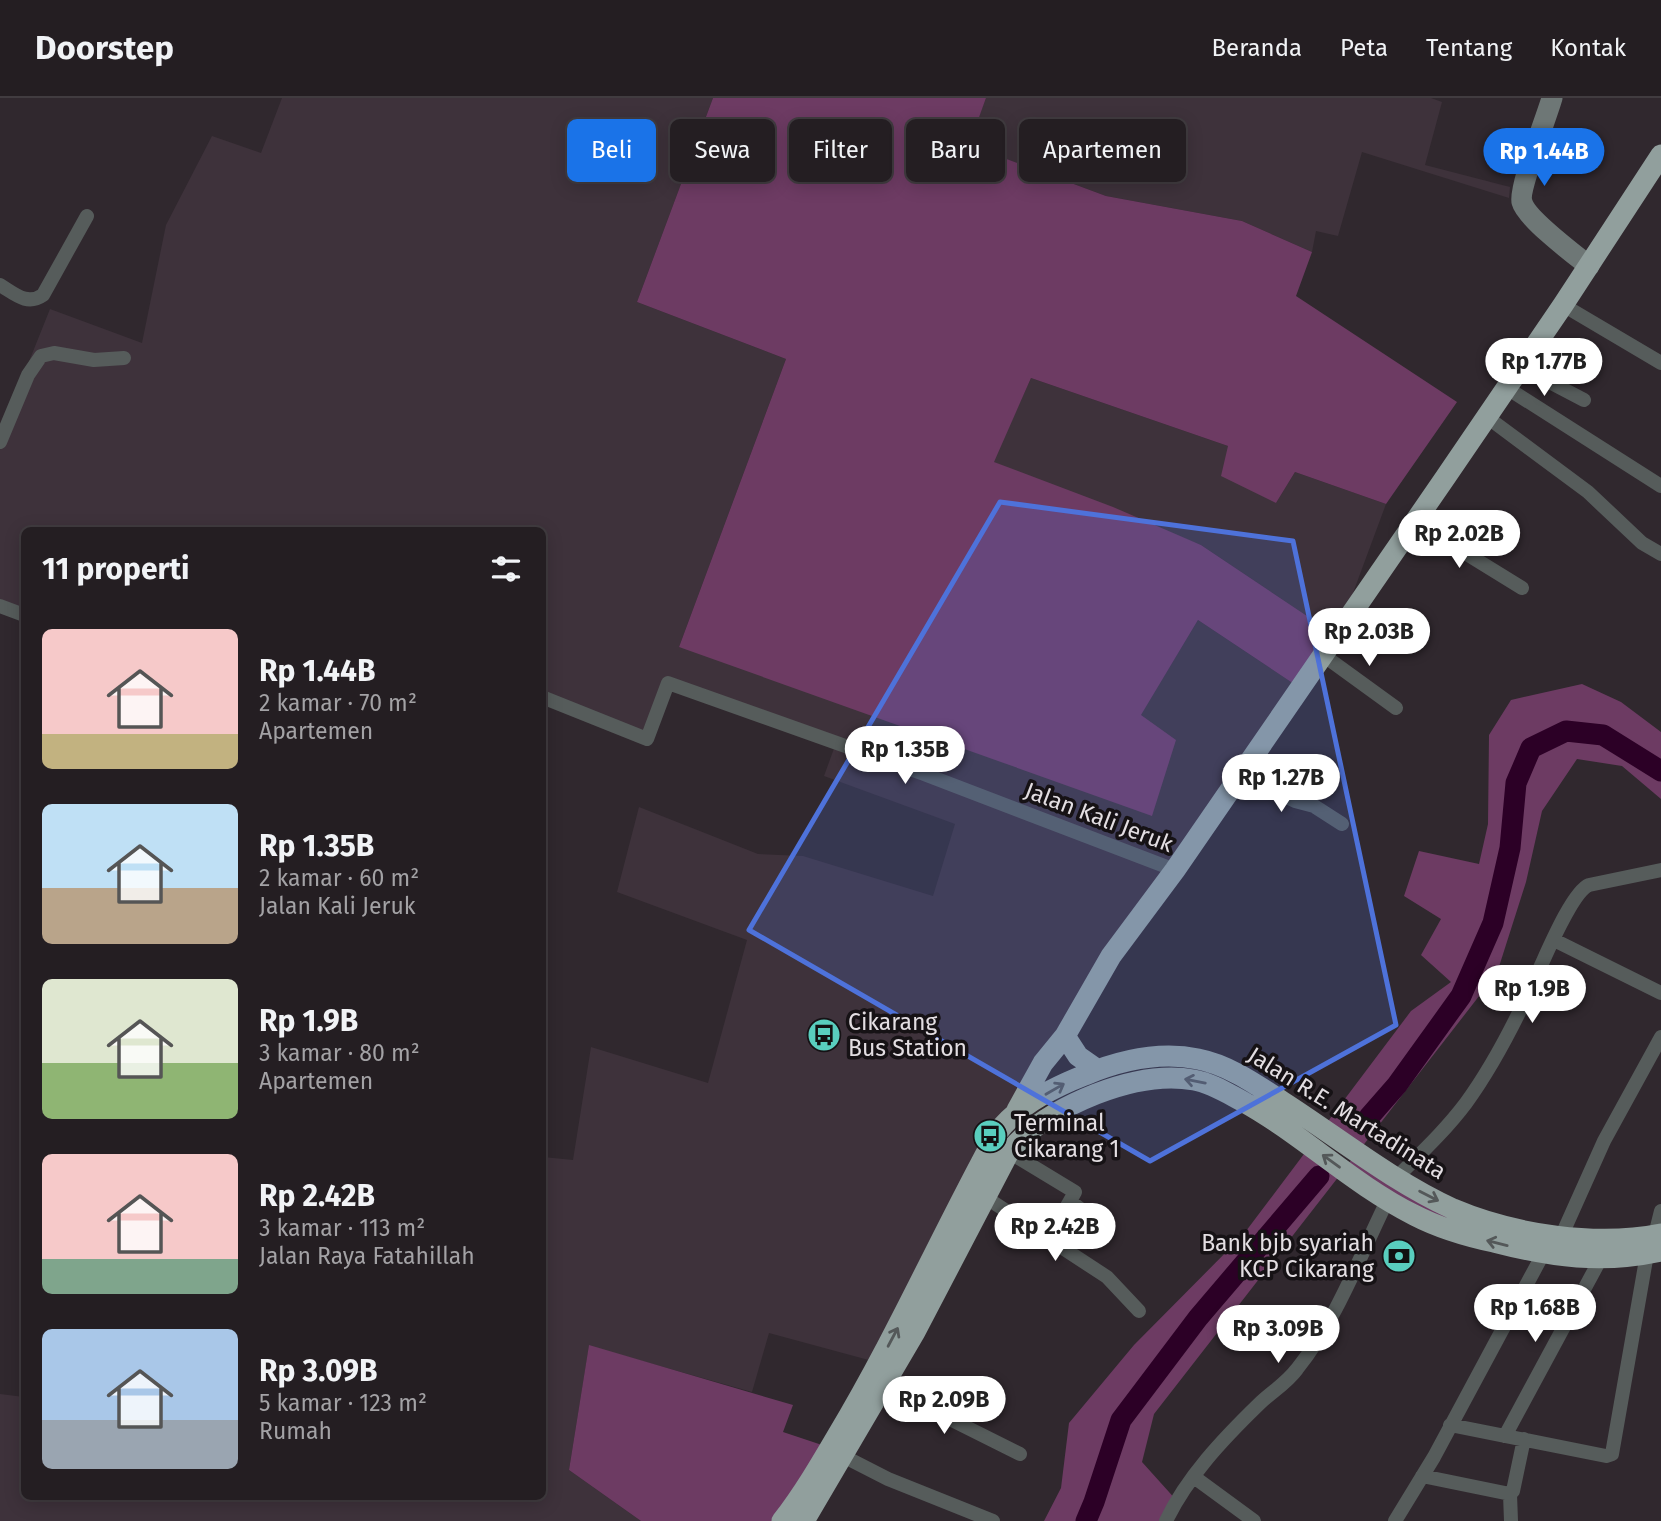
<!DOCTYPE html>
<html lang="id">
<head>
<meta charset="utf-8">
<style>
	:root { --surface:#241e22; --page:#302b2f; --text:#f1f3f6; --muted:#a3a2a5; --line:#413c40; --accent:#1a73e8 }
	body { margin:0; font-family:"Fira Sans",sans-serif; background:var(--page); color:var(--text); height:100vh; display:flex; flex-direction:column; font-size:26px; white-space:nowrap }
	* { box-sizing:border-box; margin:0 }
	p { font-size:23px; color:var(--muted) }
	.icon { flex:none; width:38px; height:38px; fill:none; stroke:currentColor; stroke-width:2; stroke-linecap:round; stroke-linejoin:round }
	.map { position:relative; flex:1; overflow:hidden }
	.panel { position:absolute; left:21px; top:429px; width:525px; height:973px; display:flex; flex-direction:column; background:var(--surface); border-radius:10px; box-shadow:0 4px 18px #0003,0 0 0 2px var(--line) }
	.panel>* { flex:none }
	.top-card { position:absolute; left:567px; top:21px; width:665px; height:63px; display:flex; gap:14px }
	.price { position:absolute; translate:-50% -60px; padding:0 16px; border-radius:24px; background:#fff; color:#222; font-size:23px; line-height:46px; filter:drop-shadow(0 2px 4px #0008) }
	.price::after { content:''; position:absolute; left:50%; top:42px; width:21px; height:16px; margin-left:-10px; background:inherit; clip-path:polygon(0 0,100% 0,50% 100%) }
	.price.selected { background:var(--accent); color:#fff }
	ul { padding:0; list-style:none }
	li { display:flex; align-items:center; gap:21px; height:175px; padding:0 21px }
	li span { display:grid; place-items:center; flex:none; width:196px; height:140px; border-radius:10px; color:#555 }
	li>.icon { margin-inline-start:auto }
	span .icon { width:84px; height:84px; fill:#fffc; stroke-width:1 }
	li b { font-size:30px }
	h2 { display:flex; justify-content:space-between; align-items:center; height:84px; padding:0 21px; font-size:30px }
	.chip { padding:0 24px; border-radius:10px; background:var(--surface); box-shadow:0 4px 18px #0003,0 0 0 2px var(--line); font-size:24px; line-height:63px }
	.chip.selected { background:var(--accent); color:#fff }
	header { display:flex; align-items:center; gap:42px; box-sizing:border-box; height:98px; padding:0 35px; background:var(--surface); border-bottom:2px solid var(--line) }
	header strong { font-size:33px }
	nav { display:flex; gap:38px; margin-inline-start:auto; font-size:24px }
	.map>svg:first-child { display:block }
	.built { fill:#3e323b }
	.green { fill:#6d3b63 }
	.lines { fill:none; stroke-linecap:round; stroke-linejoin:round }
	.river { stroke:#2c0026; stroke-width:21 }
	.street { stroke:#565c5b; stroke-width:14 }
	.secondary { stroke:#6e7776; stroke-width:21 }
	.highway { stroke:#919f9d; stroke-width:21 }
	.oneway { stroke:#545859 }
	.marked { fill:#4e72da; fill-opacity:0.2; stroke:#4e72da; stroke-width:5; stroke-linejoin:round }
	.labels { text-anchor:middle; stroke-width:7; stroke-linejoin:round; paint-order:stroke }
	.street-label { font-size:23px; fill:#e3dee2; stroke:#161215 }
	.poi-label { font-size:23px; fill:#e3dee2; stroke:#161215; text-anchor:start }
</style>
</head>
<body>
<header>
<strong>Doorstep</strong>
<nav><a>Beranda</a><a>Peta</a><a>Tentang</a><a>Kontak</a></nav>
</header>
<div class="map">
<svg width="1661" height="1423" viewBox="0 0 1661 1423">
	<rect width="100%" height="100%" fill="#30282e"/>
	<path class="built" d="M 282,0 L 713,0 L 637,204 L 786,261 L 679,549 L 1140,618 L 1198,522 L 1300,590 L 1111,858 L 876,1264 L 769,1235 L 752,1294 L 589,1248 L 569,1372 L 641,1423 L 0,1423 L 0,1296 L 24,1299 L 24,1398 L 542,1398 L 543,1059 L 573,1062 L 591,949 L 708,985 L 747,842 L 617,794 L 639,709 L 758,756 L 803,758 L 933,798 L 955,726 L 824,678 L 836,645 L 669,585 L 647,641 L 543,599 L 542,432 L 24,432 L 24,517 L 0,508 L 0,336 L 50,211 L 142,245 L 166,127 L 212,38 L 261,55 Z
		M 986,0 L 1431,0 L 1442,4 L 1425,67 L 1510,89 L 1509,100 L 1362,54 L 1338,138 L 1316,133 L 1312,154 L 1242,123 L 1106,98 L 968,47 Z
		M 1031,280 L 1228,348 L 1276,405 L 1295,374 L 1386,406 L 1337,538 L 1201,447 L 993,364 Z"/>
	<path class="green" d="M 713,0 L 986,0 L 969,47 L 1106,98 L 1242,123 L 1312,154 L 1296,198 L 1457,304 L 1386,406 L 1295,374 L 1276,405 L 1221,378 L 1228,348 L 1031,280 L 994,364 L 1113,409 L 1201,447 L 1337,538 L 1300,590 L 1198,522 L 1141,617 L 1176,642 L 1152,718 L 679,549 L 786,261 L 637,204 Z
		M 1582,586 L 1621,604 L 1661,634 L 1661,701 L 1622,668 L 1577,661 L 1542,713 L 1526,784 L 1497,875 L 1358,1054 L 1455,1112 L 1463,1137 L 1343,1073 L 1154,1316 L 1142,1364 L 1178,1404 L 1170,1423 L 1044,1423 L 1061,1390 L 1069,1325 L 1134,1247 L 1243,1137 L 1310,1048 L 1343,1072 L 1357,1055 L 1323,1030 L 1411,913 L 1451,884 L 1421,857 L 1441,821 L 1404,798 L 1419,753 L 1479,766 L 1488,726 L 1489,637 L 1511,602 Z
		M 589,1247 L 793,1307 L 783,1334 L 822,1347 L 772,1423 L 641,1423 L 569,1372 Z"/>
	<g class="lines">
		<path class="river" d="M 1369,1019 L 1397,987 L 1461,898 L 1493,825 L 1510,750 L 1516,685 L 1531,650 L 1566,633 L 1603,637 L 1661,673
			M 1086,1423 L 1094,1404 L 1121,1322 L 1198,1220 L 1319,1078"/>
		<path class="street" d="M 0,187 C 15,196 27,208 43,197 L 87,118
			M 1563,207 L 1661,265
			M 1521,269 L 1584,302
			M 1507,290 L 1661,388
			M 1487,319 L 1588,394 L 1642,445 L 1661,456
			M 0,344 L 28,277 L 41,258 L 54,255 L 94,262 L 124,260
			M 1415,424 L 1522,490
			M 0,508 L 24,517
			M 1323,557 L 1396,610
			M 542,599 L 647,641 L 668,585 L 924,676 L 1175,772
			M 1247,668 L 1280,696 L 1295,703 L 1314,708 L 1342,726
			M 1554,842 L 1661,895
			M 1009,1054 L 1075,1094 L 1066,1110
			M 1396,1080 C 1420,1056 1445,1033 1466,1005 C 1495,965 1518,919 1538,874 C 1547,855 1572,794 1589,787 L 1661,772
			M 985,1099 L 1107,1179 L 1139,1213
			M 1070,1103 L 1091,1119 L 1087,1127 L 1094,1133
			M 1655,1137 L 1661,1113
			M 1561,1139 L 1604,1043 L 1661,939
			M 884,1288 L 1020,1356
			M 1450,1327 L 1606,1358 L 1612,1356 L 1647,1156
			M 1505,1338 L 1601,1160
			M 843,1358 L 888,1381 L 993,1423
			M 1422,1378 L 1510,1396 L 1513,1393 L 1524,1341
			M 1194,1379 L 1254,1423
			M 1510,1396 L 1511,1423
			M 1166,1423 C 1187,1379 1223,1341 1258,1307 C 1271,1294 1286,1286 1297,1271 C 1337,1221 1359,1160 1387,1103
			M 1395,1423 L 1434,1359 L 1543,1156"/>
		<path class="secondary" d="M 1552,0 C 1547,18 1518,92 1522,104 C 1526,120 1575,157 1589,168"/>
		<path class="highway" d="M 1065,938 L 1078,958 L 1098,972
			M 1017,1012 L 1043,965 L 1065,938 L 1111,858 L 1175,772 L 1445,380 L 1563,207 L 1661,57
			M 782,1423 C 803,1396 820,1367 837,1338 C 896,1240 942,1135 997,1035 C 1017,1008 1054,989 1085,977 C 1121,962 1159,953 1198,961 C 1229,967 1257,987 1283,1004 C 1339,1040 1392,1083 1453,1111 C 1514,1137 1597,1149 1661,1136
			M 804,1423 L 915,1234 L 1009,1054 C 1031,1027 1063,1009 1096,996 C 1127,984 1161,976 1194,982 C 1211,985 1227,995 1242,1003 C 1302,1036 1352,1086 1414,1117 C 1439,1130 1466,1138 1494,1144 C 1552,1159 1602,1166 1661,1153"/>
	</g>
	<defs><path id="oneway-shaft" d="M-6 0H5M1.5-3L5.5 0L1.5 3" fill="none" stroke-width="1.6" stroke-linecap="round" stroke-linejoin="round" transform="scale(1.75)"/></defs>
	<g class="oneway">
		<use href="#oneway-shaft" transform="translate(1195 983) rotate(-169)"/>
		<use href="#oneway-shaft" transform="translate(1055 991) rotate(-30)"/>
		<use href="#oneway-shaft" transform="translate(1331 1063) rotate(-144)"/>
		<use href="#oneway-shaft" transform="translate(1429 1098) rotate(27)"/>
		<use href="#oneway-shaft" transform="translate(1497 1145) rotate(-166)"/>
		<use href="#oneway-shaft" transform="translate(893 1239) rotate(-62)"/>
	</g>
	<path class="marked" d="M 1000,404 L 1293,443 L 1396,927 L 1150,1063 L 749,832 Z"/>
	<defs>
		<symbol id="bus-disc" viewBox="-11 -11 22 22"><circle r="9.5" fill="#59cebe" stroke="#161215"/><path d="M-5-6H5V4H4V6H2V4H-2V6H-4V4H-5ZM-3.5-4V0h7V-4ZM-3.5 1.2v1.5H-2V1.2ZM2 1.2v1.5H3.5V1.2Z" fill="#111"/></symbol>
		<symbol id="bank-disc" viewBox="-11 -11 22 22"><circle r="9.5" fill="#59cebe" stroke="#161215"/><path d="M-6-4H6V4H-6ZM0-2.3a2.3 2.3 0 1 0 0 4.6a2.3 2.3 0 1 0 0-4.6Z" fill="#111"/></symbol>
	</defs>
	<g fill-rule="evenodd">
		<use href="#bus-disc" x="805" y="918" width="38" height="38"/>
		<use href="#bus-disc" x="971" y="1019" width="38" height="38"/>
		<use href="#bank-disc" x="1380" y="1139" width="38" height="38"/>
	</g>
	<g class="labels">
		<g class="street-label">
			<text transform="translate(1099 719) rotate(21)" y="8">Jalan Kali Jeruk</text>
			<text transform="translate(1347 1015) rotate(32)" y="8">Jalan R.E. Martadinata</text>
		</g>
		<g class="poi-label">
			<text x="848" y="932">Cikarang<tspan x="848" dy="26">Bus Station</tspan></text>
			<text x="1014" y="1033">Terminal<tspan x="1014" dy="26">Cikarang 1</tspan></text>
			<text x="1374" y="1153" text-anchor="end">Bank bjb syariah<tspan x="1374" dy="26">KCP Cikarang</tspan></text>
		</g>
	</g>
</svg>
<b class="price selected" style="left:1544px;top:90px">Rp 1.44B</b>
<b class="price" style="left:1544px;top:300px">Rp 1.77B</b>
<b class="price" style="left:1459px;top:472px">Rp 2.02B</b>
<b class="price" style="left:1369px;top:570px">Rp 2.03B</b>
<b class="price" style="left:905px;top:688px">Rp 1.35B</b>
<b class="price" style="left:1281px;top:716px">Rp 1.27B</b>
<b class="price" style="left:1532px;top:927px">Rp 1.9B</b>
<b class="price" style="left:1055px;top:1165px">Rp 2.42B</b>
<b class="price" style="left:1535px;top:1246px">Rp 1.68B</b>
<b class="price" style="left:1278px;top:1267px">Rp 3.09B</b>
<b class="price" style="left:944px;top:1338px">Rp 2.09B</b>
<div class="top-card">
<a class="chip selected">Beli</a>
<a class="chip">Sewa</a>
<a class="chip">Filter</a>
<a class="chip">Baru</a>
<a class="chip">Apartemen</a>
</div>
<section class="panel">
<h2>11 properti<svg class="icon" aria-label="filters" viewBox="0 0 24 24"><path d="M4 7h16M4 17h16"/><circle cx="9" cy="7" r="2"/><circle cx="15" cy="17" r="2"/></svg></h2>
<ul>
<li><span style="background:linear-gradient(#f6c9c9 75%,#c2b280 0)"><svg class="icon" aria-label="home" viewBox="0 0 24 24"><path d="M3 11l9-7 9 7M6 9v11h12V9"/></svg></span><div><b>Rp 1.44B</b><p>2 kamar · 70 m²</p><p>Apartemen</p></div></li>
<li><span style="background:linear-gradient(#bfe0f5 60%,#b9a48a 0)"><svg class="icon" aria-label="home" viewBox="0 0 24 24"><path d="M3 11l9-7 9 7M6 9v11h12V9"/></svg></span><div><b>Rp 1.35B</b><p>2 kamar · 60 m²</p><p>Jalan Kali Jeruk</p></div></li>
<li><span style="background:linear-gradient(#dfe7d0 60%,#8fb573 0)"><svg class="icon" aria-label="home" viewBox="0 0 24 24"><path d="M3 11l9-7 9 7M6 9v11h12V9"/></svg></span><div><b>Rp 1.9B</b><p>3 kamar · 80 m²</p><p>Apartemen</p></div></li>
<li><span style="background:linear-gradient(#f6c9c9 75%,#7fa58c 0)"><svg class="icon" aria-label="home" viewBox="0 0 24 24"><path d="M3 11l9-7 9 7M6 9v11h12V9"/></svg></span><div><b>Rp 2.42B</b><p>3 kamar · 113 m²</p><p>Jalan Raya Fatahillah</p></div></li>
<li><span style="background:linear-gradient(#a9c7e8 65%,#9aa5b1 0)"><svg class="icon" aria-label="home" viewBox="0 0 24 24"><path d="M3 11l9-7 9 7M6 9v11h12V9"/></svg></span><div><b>Rp 3.09B</b><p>5 kamar · 123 m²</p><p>Rumah</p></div></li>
</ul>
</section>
</div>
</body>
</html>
